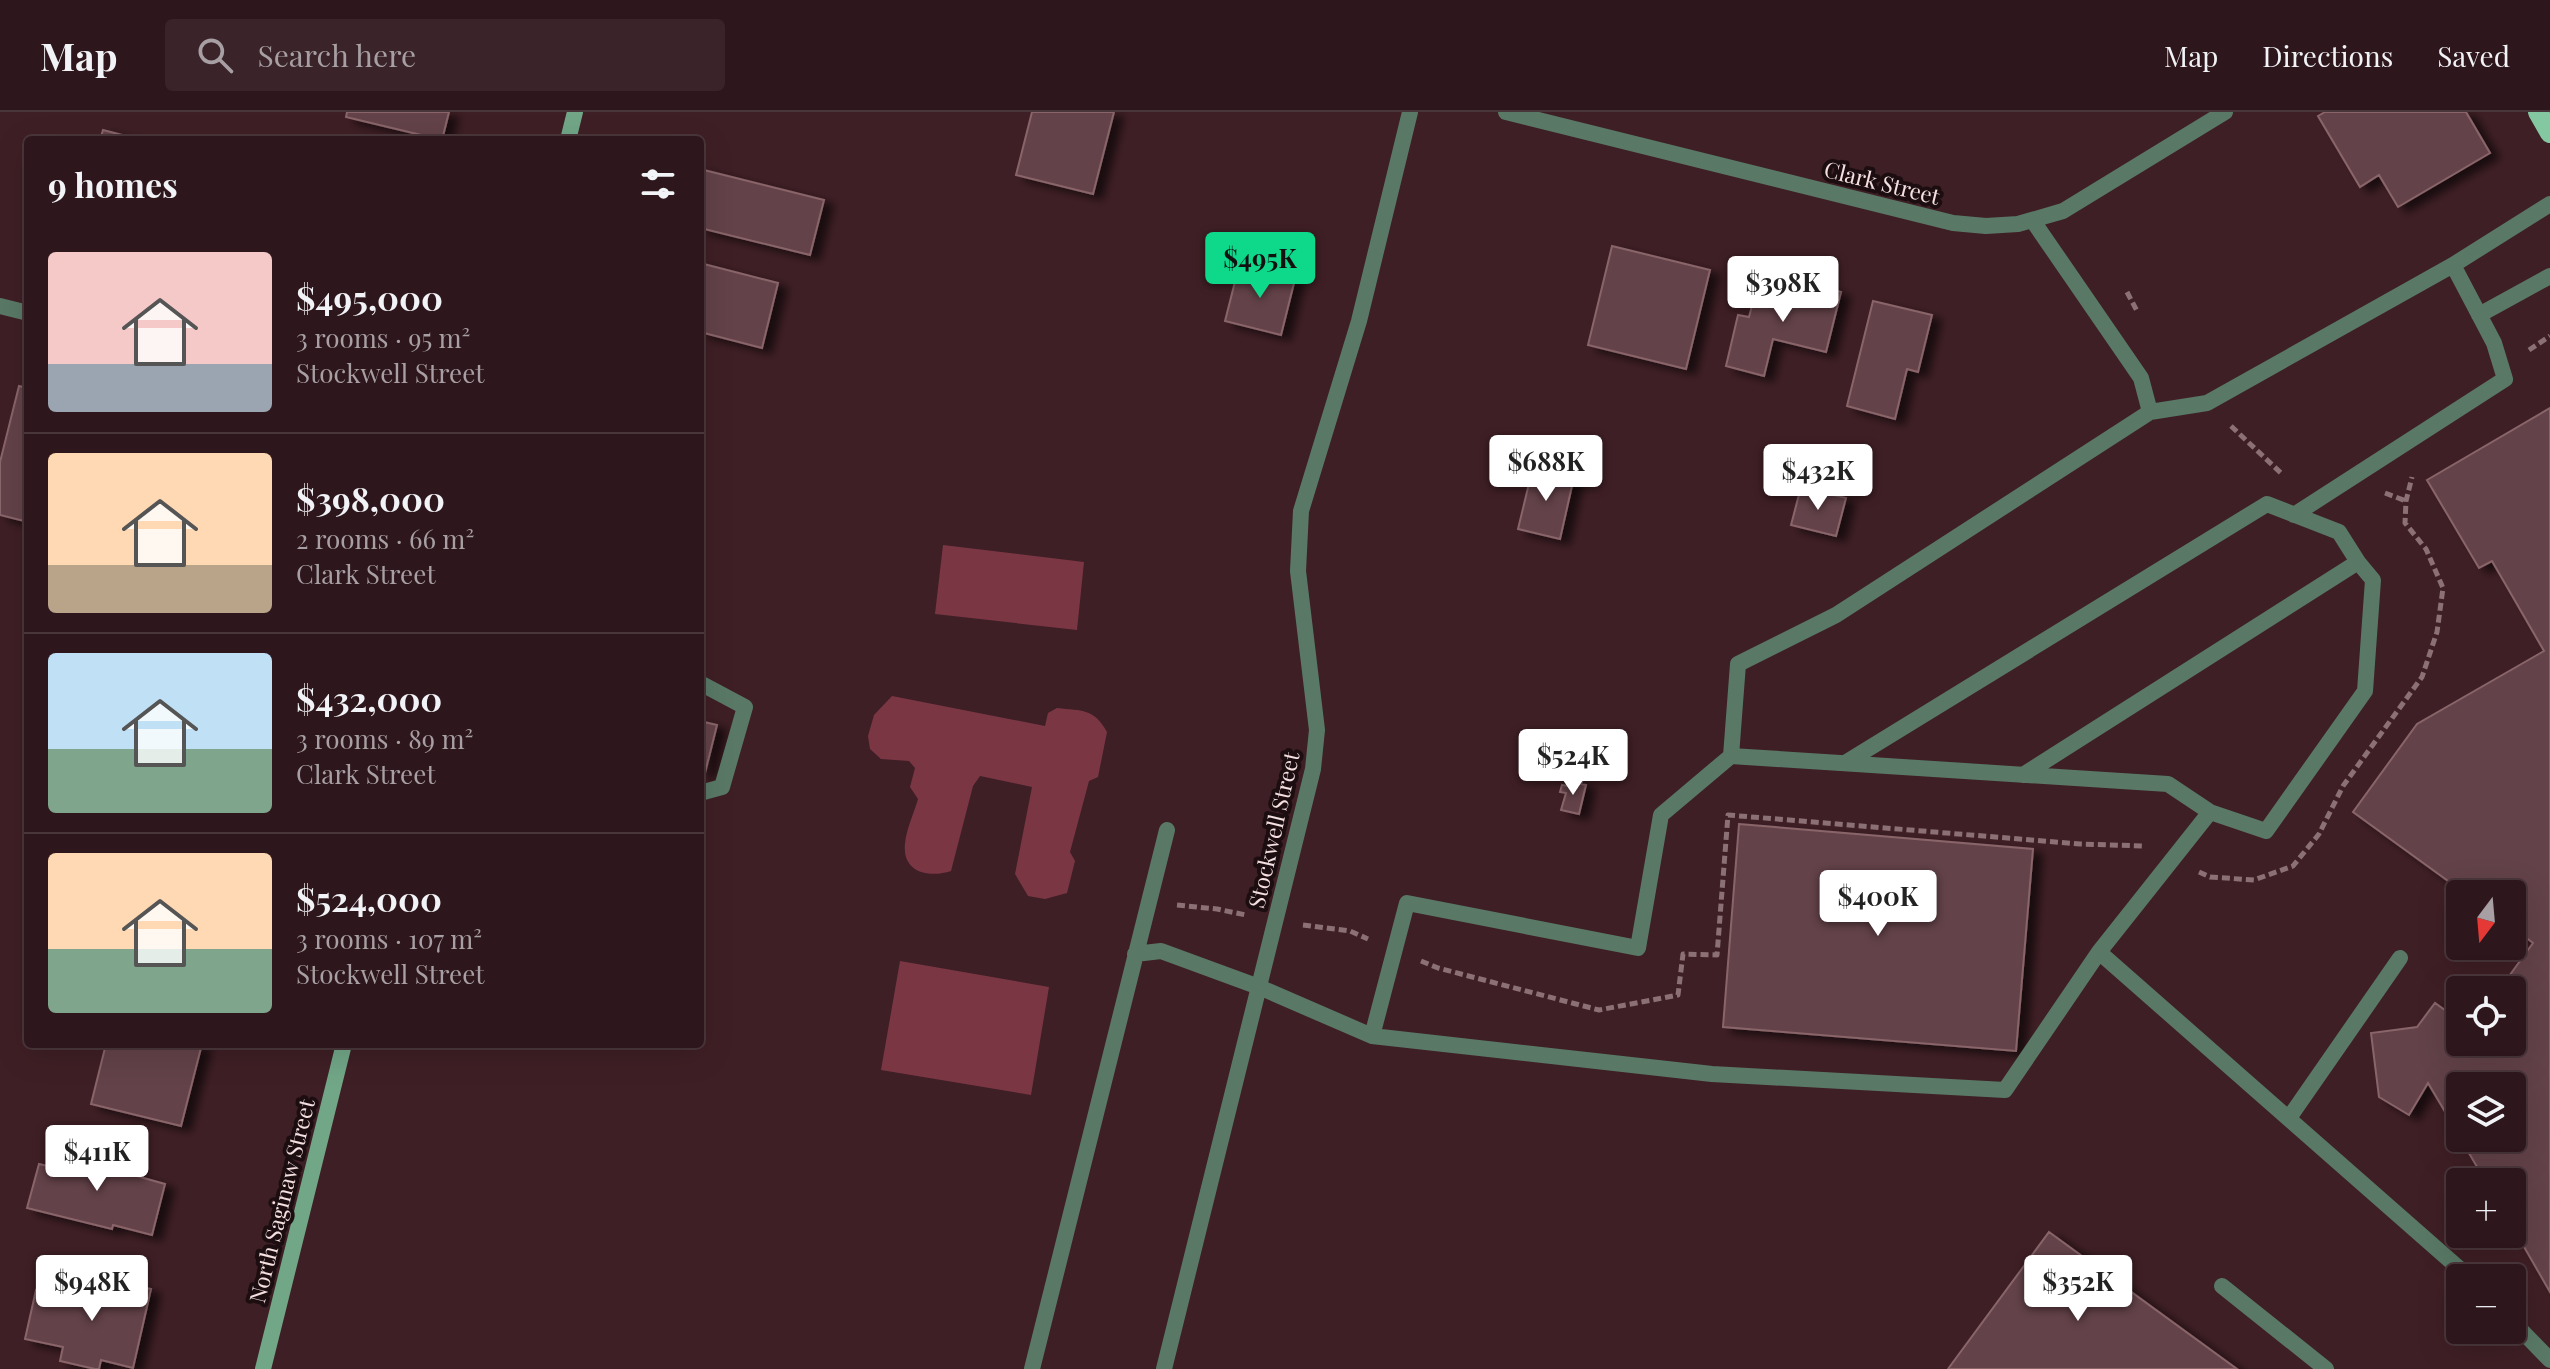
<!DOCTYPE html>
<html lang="en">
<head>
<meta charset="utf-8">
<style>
	:root { --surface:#2e171c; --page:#3a2429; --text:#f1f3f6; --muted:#a79fa3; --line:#49363b; --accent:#0ed98a }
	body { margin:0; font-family:"Playfair Display",serif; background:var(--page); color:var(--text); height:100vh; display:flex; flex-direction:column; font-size:30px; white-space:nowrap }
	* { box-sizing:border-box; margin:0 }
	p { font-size:26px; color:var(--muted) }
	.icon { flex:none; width:44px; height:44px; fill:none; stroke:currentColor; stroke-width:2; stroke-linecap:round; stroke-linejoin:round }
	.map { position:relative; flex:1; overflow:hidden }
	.panel { position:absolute; left:24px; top:24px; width:680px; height:912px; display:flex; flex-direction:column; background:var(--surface); border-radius:8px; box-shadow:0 8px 32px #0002,0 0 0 2px var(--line) }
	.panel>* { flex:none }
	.needle { width:52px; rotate:196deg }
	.fabs { position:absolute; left:2446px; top:768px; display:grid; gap:16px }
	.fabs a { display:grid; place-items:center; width:80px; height:80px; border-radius:8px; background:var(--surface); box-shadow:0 8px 32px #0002,0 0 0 2px var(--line); font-size:40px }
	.price { position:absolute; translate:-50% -68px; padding:0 18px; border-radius:8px; background:#fff; color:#222; font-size:26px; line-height:52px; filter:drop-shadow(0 2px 4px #0008) }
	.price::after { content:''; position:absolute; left:50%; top:48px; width:24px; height:18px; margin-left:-12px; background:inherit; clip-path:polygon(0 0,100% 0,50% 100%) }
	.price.active { background:var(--accent); color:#111 }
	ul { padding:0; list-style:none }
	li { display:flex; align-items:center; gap:24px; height:200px; padding:0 24px }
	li+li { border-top:2px solid var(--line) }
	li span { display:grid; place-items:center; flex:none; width:224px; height:160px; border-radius:8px; color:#555 }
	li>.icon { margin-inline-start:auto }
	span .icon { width:96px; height:96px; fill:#fffc; stroke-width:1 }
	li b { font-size:34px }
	h2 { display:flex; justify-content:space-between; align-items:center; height:96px; padding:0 24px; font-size:34px }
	header { display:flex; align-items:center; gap:48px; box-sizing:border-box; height:112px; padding:0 40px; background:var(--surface); border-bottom:2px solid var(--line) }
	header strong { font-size:38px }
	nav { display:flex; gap:44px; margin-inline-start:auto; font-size:28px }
	.search { width:560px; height:72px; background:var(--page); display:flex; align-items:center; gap:20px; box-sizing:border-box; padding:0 28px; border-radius:8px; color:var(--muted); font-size:30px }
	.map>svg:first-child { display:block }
	.green { fill:#7b3644 }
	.building { fill:#644348; stroke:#89656a; stroke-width:2; filter:url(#shadow) }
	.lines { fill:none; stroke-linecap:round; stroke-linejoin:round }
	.path { stroke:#8b7075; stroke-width:5; stroke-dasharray:8 4; stroke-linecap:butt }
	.lane { stroke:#597966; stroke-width:16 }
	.street { stroke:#597966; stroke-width:16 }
	.secondary { stroke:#71a687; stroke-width:16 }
	.primary { stroke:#84c8a1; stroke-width:20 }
	.labels { text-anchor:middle; stroke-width:8; stroke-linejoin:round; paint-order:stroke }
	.street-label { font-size:22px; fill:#f4dfe1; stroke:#1c0e10 }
</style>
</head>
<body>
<header>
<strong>Map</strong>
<div class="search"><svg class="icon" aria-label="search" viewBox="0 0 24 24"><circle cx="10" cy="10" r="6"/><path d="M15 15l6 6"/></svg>Search here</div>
<nav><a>Map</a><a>Directions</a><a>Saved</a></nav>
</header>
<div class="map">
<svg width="2550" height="1257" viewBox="0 0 2550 1257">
	<defs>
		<filter id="shadow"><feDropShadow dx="9" dy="5" stdDeviation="4" flood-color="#0009"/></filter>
	</defs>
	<rect width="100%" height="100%" fill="#3e1f25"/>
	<path class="green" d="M 943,433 L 1084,450 L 1077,518 L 935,502 Z
		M 892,584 L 1045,614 L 1048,601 L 1057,596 C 1082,599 1094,596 1107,620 L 1098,665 L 1089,669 L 1070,740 L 1075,749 L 1067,781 L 1045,787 L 1028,784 L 1015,762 L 1032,675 L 980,664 L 973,674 L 951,759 C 930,766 902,761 905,732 C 906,718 914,701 918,687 L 910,675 L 915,656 L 909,649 L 881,647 L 870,637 L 868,624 L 874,603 Z
		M 900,849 L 1049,875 L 1031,983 L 881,958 Z"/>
	<path class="building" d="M 347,0 L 449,0 L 442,28 L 346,5 Z
		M 1032,0 L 1114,0 L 1093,82 L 1016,63 Z
		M 2325,0 L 2466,0 L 2490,41 L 2398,95 L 2379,63 L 2360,75 L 2318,4 Z
		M 103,18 L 138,27 L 137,28 L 100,28 Z
		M 700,57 L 824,88 L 810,143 L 700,116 Z
		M 1612,134 L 1710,158 L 1686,257 L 1588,233 Z
		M 700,151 L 778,171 L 762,236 L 700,220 Z
		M 1239,154 L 1295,167 L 1281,223 L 1225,209 Z
		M 1803,170 L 1841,180 L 1826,240 L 1773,227 L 1764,264 L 1726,254 L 1738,203 L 1749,205 L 1758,171 L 1800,182 Z
		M 1873,189 L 1932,203 L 1918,260 L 1907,257 L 1895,307 L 1847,294 Z
		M 19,274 L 28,276 L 28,410 L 0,403 L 0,350 Z
		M 2550,296 L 2550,1180 L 2512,1114 L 2512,1070 L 2486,1070 L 2460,1026 L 2512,1026 L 2512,974 L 2460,974 L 2460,1025 L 2428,971 L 2409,1003 L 2379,985 L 2371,921 L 2417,915 L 2435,891 L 2460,909 L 2460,930 L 2512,930 L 2512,878 L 2499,878 L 2533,831 L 2512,815 L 2512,782 L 2466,782 L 2353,700 L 2417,612 L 2544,539 L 2492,449 L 2479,456 L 2427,368 Z
		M 1533,355 L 1574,365 L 1560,427 L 1518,417 Z
		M 1801,375 L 1846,386 L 1836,424 L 1791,413 Z
		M 700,609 L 717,613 L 705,661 L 700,660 Z
		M 1569,669 L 1582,670 L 1581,672 L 1586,673 L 1579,702 L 1561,698 L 1566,681 L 1560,680 L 1562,673 L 1568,674 Z
		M 1739,712 L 2033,737 L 2016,939 L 1723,915 Z
		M 106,932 L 202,932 L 181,1014 L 91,992 Z
		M 66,1035 L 129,1050 L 126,1061 L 165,1072 L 152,1123 L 113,1113 L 112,1117 L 27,1096 L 39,1052 L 61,1057 Z
		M 2049,1120 L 2237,1257 L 1948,1257 Z
		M 79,1167 L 106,1173 L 107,1167 L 151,1177 L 133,1256 L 101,1248 L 99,1257 L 95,1257 L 60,1249 L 63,1235 L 25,1227 L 36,1178 L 74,1187 Z"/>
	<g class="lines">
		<path class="path" d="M 2127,180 L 2137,199
			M 2529,238 L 2550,224
			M 2231,314 L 2282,362
			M 2385,381 L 2406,389
			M 2199,760 L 2210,765 L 2254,768 L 2293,754 L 2319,722 L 2343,674 L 2422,565 L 2437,520 L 2443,476 L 2426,437 L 2405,411 L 2406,389 L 2412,365
			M 1177,793 L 1217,797 L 1246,803
			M 1303,813 L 1350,819 L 1368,827
			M 1421,849 L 1438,856 L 1599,898 L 1678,883 L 1683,842 L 1717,843 L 1728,703 L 2080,732 L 2143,734"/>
		<path class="lane" d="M 2033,109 L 2141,266 L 2150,300
			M 2479,203 L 2550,164
			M 2294,403 L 2505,267 L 2494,231 L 2453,153
			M 700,571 L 745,595 L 722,675 L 700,681
			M 1731,644 L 1738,552 L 1836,503 L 2150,300 L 2207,291 L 2453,153 L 2550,92
			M 1845,651 L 2267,392 L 2339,420 L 2358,450 L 2023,663
			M 2099,840 L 2470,1166
			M 1135,842 L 1161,839 L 1259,875 L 1372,924 L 1712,962 L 2005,978 L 2099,840 L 2210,700 L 2266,719 L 2365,579 L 2373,468 L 2358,450
			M 1372,924 L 1407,791 L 1638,836 L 1661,703 L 1731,644 L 2168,672 L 2210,700
			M 2289,1006 L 2400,846
			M 2222,1174 L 2326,1257
			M 2512,1209 L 2550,1248
			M 1032,1257 L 1167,718"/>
		<path class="street" d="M 1506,0 L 1953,111 L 1986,114 L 2018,112 L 2063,99 L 2225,0
			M 0,194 L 28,201
			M 1164,1257 L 1313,657 L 1317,618 L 1298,459 L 1301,399 L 1359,209 L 1410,0"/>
		<path class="secondary" d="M 568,28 L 575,0
			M 263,1257 L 344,932"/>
		<path class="primary" d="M 2538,0 L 2550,21"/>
	</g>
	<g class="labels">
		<g class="street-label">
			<text transform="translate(1882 71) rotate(14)" y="8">Clark Street</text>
			<text transform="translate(1274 718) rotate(-77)" y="8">Stockwell Street</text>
			<text transform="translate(282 1089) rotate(-76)" y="8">North Saginaw Street</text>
		</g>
	</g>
</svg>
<div class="fabs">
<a><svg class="needle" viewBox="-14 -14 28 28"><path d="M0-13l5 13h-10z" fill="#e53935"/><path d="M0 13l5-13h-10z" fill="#a79fa3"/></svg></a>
<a><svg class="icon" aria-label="locate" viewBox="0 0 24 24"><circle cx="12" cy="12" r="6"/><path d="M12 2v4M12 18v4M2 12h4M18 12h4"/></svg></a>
<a><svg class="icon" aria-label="layers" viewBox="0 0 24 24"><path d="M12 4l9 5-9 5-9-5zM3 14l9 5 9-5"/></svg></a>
<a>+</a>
<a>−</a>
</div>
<b class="price active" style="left:1260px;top:188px">$495K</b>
<b class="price" style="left:1783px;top:212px">$398K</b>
<b class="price" style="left:1546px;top:391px">$688K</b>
<b class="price" style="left:1818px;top:400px">$432K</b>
<b class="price" style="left:1573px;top:685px">$524K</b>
<b class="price" style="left:1878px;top:826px">$400K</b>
<b class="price" style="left:97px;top:1081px">$411K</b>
<b class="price" style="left:92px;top:1211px">$948K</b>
<b class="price" style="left:2078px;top:1211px">$352K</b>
<section class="panel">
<h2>9 homes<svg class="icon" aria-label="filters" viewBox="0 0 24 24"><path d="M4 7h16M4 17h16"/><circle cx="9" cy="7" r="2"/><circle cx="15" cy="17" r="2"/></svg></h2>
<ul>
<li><span style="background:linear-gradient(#f6c9c9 70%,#9aa5b1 0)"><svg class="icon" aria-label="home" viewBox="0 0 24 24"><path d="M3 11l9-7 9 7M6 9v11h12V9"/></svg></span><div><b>$495,000</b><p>3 rooms · 95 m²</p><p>Stockwell Street</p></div></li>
<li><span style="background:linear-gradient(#ffd9b3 70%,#b9a48a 0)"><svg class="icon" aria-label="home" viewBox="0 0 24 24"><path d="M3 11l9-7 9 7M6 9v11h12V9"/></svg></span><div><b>$398,000</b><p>2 rooms · 66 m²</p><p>Clark Street</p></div></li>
<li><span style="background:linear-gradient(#bfe0f5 60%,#7fa58c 0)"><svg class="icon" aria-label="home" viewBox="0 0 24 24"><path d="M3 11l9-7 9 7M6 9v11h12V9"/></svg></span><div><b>$432,000</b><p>3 rooms · 89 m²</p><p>Clark Street</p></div></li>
<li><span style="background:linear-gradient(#ffd9b3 60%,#7fa58c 0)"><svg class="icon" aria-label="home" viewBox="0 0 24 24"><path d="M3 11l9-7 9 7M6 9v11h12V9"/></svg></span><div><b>$524,000</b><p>3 rooms · 107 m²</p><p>Stockwell Street</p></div></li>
</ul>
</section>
</div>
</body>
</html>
